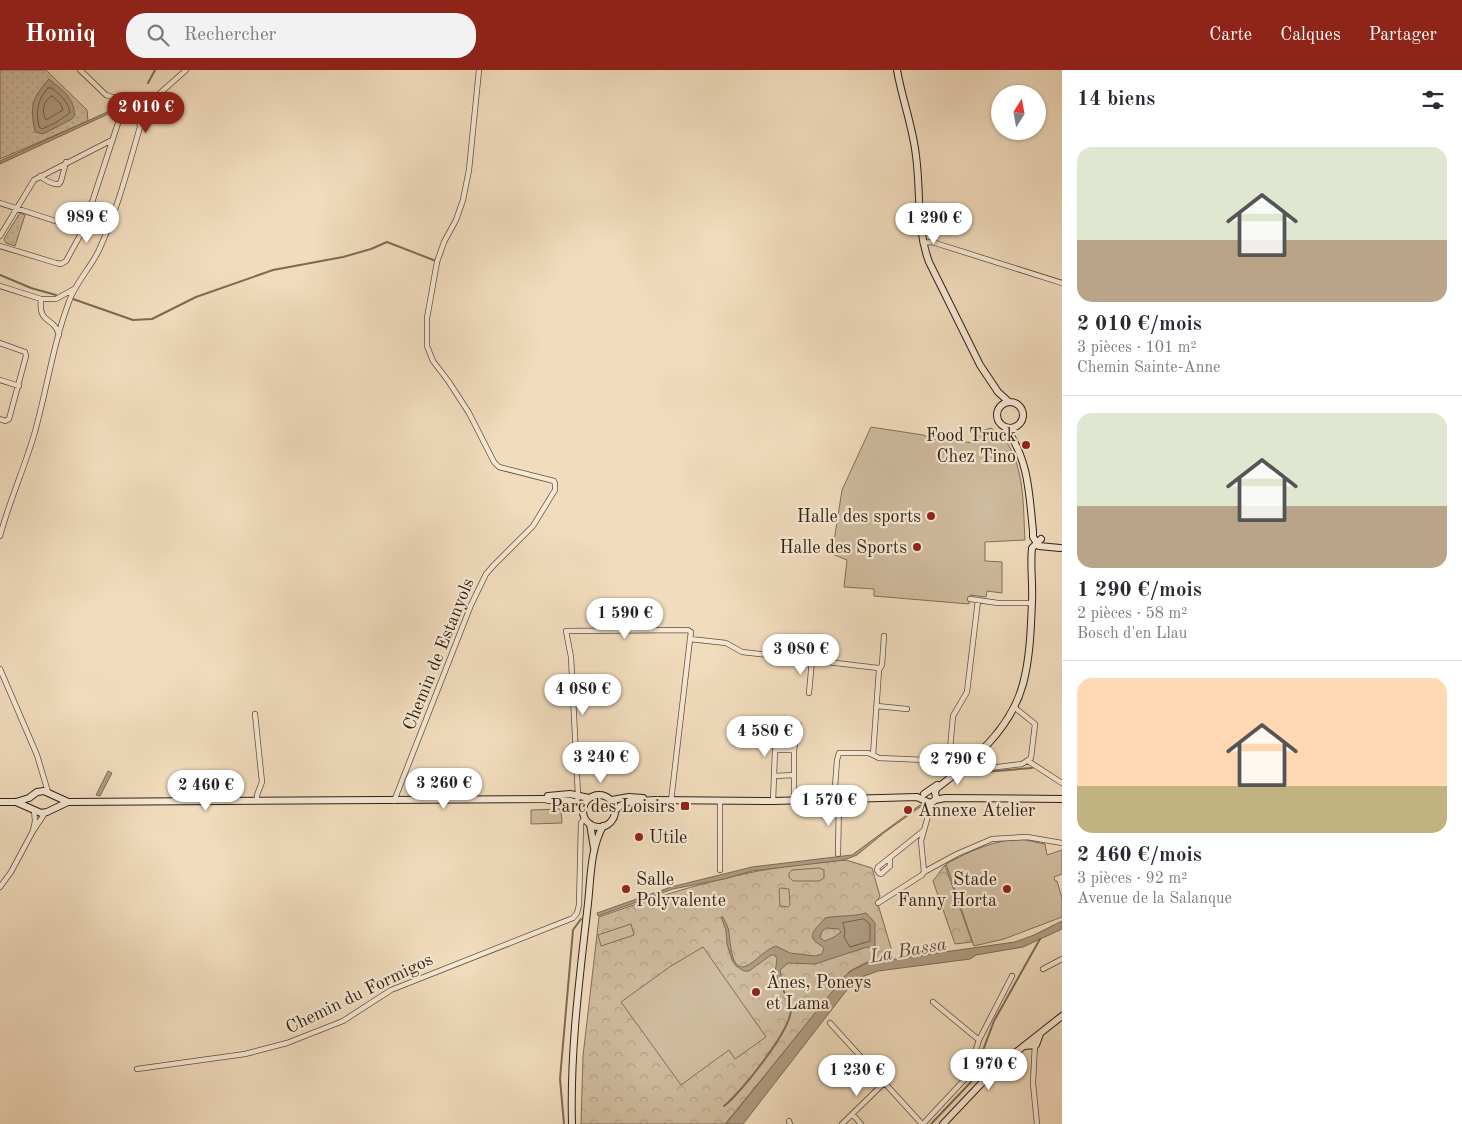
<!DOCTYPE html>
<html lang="fr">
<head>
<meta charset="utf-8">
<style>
	:root { --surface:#fff; --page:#f2f2f3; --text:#2b2b33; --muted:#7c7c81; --line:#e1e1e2; --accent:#8f2418 }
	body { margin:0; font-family:"Old Standard TT",serif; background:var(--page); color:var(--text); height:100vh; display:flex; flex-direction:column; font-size:19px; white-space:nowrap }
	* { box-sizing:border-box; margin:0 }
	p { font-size:16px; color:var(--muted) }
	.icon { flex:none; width:28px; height:28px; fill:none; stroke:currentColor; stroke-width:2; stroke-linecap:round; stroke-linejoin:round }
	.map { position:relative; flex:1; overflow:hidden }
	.details { display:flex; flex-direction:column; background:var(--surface); width:400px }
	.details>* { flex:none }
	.needle { width:32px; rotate:11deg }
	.controls { position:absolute; left:991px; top:15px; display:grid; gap:10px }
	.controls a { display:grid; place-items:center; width:55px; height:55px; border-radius:50%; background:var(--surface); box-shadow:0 1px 4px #0004; font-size:25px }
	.price { position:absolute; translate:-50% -42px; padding:0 11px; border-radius:18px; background:#fff; color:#222; font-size:16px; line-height:32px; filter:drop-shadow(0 1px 2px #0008) }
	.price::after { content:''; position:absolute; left:50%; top:30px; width:15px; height:11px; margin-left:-8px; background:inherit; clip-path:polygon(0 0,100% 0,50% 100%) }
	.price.current { background:var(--accent); color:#fff }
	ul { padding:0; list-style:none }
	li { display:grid; align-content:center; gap:10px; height:265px; padding:0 15px }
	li+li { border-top:1px solid var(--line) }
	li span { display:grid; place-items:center; height:155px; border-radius:15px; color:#555 }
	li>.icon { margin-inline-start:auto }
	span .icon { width:90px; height:90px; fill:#fffc; stroke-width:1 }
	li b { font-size:21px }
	h2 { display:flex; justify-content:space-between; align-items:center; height:60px; padding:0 15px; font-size:21px }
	header { display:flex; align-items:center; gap:30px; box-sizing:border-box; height:70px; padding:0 25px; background:var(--accent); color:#fff }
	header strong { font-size:24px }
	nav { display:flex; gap:28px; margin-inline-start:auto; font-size:18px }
	.search { width:350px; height:45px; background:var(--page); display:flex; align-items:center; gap:12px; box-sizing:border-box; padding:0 18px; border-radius:20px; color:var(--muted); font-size:19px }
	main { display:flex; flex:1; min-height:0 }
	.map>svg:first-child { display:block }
	.grass { fill:url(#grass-dots); stroke:#806e5a }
	.forest { fill:url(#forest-crowns); stroke:#806e5a }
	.pitch { fill:#d0bca0; stroke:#806e5a }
	.water { fill:#af9c83; stroke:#7c6a56; fill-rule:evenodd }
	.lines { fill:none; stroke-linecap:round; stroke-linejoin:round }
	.shore { stroke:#705e4b; stroke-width:1 }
	.stream { stroke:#7c6a56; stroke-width:2 }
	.street-casing { stroke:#604f3e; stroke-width:6 }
	.secondary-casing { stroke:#302013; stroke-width:8 }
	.street { stroke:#f6e8d4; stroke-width:4.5 }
	.secondary { stroke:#f6e8d4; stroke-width:6 }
	.poi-dot { fill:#8f2418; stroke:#f6e8d4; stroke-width:2 }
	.labels { text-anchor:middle; stroke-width:4.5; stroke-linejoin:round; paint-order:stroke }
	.poi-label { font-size:18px; fill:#302013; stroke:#f6e8d4; text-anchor:end }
	.street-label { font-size:18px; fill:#302013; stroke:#f6e8d4 }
	.water-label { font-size:19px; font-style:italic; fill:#5c4b3a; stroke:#f6e8d4 }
</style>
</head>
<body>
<header>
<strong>Homiq</strong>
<div class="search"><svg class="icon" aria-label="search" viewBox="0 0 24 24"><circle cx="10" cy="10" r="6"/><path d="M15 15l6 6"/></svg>Rechercher</div>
<nav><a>Carte</a><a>Calques</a><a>Partager</a></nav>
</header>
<main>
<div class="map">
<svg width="1062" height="1054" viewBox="0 0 1062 1054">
	<defs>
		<pattern id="grass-dots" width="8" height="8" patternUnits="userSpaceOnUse" patternTransform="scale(1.25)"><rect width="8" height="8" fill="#d0bca0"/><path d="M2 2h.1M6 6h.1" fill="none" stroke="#b3a189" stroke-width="1.8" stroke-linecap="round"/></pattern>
		<pattern id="forest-crowns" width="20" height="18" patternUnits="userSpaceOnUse" patternTransform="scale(1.25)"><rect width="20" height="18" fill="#d0bca0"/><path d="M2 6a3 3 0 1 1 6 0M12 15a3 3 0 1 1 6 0" fill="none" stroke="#b3a189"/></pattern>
	</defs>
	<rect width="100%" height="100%" fill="#f1dcbd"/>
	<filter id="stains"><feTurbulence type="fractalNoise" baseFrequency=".004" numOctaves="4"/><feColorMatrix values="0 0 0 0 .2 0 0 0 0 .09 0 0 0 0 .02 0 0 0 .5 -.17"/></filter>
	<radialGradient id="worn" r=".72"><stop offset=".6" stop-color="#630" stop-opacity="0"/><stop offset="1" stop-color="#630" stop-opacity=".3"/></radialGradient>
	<path class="grass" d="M 0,0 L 46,0 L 87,40 L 88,51 L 0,89 Z
		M 20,143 L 25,145 L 15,176 L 6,173 L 4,170 L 5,167 Z"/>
	<path class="forest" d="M 846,790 L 872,798 L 880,826 L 877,831 L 894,888 L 867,892 L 850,901 L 725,1054 L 581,1054 L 583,986 L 599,847 C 658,826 718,807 781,797 C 802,794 825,792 846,790 Z
		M 945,795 L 972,872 L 955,874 L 933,811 Z"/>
	<path class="pitch" d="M 871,357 L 923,365 L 934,369 L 976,373 C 978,363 980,361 991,358 C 996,362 1002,366 1006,371 C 1025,399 1023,437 1025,470 L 985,472 L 985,491 L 1002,492 L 1002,523 L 987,521 L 986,527 L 970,525 L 969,534 L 874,526 L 874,519 L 844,517 L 847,490 L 832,484 L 842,420 Z
		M 561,739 L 562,753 L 531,754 L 531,740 Z
		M 1021,769 L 1045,774 L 1047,785 L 1062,780 L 1062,804 L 1054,807 L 1055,811 L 1057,811 L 1062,828 L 1062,847 L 1004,869 L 974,876 L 946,794 C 970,781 994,770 1021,769 Z
		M 819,798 L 824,800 L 824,808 L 819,811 L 793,811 L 789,807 L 789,803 L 792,800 Z
		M 781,818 L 789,819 L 790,835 L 788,837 L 780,836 L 779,819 Z
		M 631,854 L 634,865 L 601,876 L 598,865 Z
		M 703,877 L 766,967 L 735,989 L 729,980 L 681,1015 L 621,932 L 671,896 Z"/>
	<path class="water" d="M 49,9 C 64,22 72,25 75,45 L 72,49 L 43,64 L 35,62 C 30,35 31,30 49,9 Z
		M 118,37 L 119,39 L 0,94 L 0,91 Z
		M 108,701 L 112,703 L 100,726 L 96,725 Z
		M 920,735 L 923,735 L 885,762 L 857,785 L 844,790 L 752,801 L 724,809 L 673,819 L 598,846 L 597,843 L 671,817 L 752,797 L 852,785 Z
		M 866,843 L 875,853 L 875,877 L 876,878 L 875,881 L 867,877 L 815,894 L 788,893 L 780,900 L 784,919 L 782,919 L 775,903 L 777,889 L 775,885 L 771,885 L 749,901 L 744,901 L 736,896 L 732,890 L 727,874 L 726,860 L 721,847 L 723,847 C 724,850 727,854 728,858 C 731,867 729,908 750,894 C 759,888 765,880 776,876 L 790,883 L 815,886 L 822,884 L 824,878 C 821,875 816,873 814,870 C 808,863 821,854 825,848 C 839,845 852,847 866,843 ZM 827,858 L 839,859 L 841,862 L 834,867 L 825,871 L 820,868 L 822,861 Z
		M 1062,851 L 1062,859 L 1023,877 L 976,885 L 970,889 L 878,901 L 859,908 L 850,916 L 743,1054 L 726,1054 L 844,907 L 851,901 L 867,893 L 1015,872 L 1034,865 Z"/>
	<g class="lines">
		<path class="shore" d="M 48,18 L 52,18 C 61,26 68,31 70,43 L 55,53 L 42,59 L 39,57 C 36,40 37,31 48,18 Z
			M 52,26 L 60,33 L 63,40 L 46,50 C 41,42 43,30 52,26 Z
			M 864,849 L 870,854 L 870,871 L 850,877 L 844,867 L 845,861 L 843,853 Z"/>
		<path class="stream" d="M 148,13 L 155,0
			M 128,33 L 134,31
			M 0,205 L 31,218 L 56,225
			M 73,229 L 133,250 L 152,249 L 196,227 L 273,200 L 343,187 L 371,179 L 387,172 L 436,191
			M 972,703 L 1032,698
			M 724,1036 C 740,1024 794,957 791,937 C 790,931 785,925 783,919
			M 564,1054 L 560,1009 L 561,997 L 573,860 L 581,849
			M 931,1054 L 971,1012 L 994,951 L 1040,869"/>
		<defs>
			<path id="street" d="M 80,0 L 106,25 L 112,27
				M123 33a8 8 0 1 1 16 0a8 8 0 1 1-16 0Z
				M 139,29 L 150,32 L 144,35 L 139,35
				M 150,32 L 186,0
				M 122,34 L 112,27 L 124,27
				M 132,42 L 139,51 L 140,57 L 142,50 L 138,38
				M 40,106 C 44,110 53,115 59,114 L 61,111 L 66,92
				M 0,133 L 83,160
				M 0,166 L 34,110 L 112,70
				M 923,173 L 932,172 L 1062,213
				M 0,176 L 56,193 L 61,194 L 66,191 L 83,160 L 120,47
				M 0,216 L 41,229
				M 59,265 C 54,246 38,255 41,229 L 56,229 L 74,219
				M 0,273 L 25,282 L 26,286 L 9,349 L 5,351 L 0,349
				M 0,310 L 19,316
				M 0,466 C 9,432 24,399 34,365 C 47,320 53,273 70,229 C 77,211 91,197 99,180 C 117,141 128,98 140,57
				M 970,529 L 998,533 L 1032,533
				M 884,566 L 882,595 L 879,600 L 873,685 L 879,688 L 949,691 L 953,646 L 967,622 L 978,530
				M 690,569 L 726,573 L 742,582 L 878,598 L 879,600
				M 0,599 L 37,685 L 48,722
				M 809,623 L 812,590
				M 877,636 L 907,639
				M 255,644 L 262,712 L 257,725 L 257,731
				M 1028,691 L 1062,713
				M 966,695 L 981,699 L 1022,694 L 1031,688 L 1035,654 L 1014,637
				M 962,697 L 949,691 L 968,693
				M 774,706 L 794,705
				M 834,730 L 837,690 L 839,683 L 868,683 L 873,685
				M 394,731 L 471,535 L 486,504 L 494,495 L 533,456 L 555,420 L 555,414 L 554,411 L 499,397 L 494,392 L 469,343 L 449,312 L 433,291 L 427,276 L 427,248 L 437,192 L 444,172 L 456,150 L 463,130 L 469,100 L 479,0
				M 773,731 L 775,680 L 794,680
				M 794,731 L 794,680 L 799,655
				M 577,732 L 578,725 L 571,587 L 566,561 L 688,560 L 691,562 L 690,569 L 671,731
				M 34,740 L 35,751 L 33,761 L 45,743
				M 838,784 L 839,730
				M 890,788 L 890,796 L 881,804 L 879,803 L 877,800 L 878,797 L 923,761
				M 720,800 L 720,730
				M 924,802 L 921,771 L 932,732
				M 0,817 L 11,802 L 33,761
				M 878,833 L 922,805 L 924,802 L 957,784 L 992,769 L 1027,767 L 1062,773
				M 1043,899 L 1062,889
				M 933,932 L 979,970
				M 830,953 L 922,1054
				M 1035,973 L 1033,1013 L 1037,1054
				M 137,999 L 245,984 L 287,973 L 343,951 L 391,920 L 573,848 L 577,843 L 579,835 L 581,753 L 585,748
				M 853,1045 L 861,1054
				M 789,1051 L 790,1054
				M 842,1054 L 884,1013
				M 923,1054 L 964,1010 L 969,1001 L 979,970 L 1012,906"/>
			<path id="secondary" d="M 897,0 C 902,29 913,57 916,86 C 921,122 916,157 929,192 L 980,295 L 998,322 L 1009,332
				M997 345a13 13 0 1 1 26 0a13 13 0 1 1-26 0Z
				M 1006,358 C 1029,391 1029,423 1033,461 L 1033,467 L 1039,476 L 1060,478
				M 935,722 L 937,718 C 972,692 1011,659 1023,614 C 1030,588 1031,558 1032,531 C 1033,513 1030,495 1032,478 L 1041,469
				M 924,724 L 937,715
				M583 741a16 16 0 1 1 32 0a16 16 0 1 1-32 0Z
				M 548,726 L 570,724 L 589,728
				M 612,730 L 629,727 L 643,728
				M 935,730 L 945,728 L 1062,729
				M 0,732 L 16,732 L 29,728 L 37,722 L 44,721 L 68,732 L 544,729 C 561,734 566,725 583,737
				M 16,732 L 41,743 L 47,742 L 68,732
				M 616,740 L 620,736 L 628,732 L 654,730 L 773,731 L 917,727 L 930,733 L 934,731 L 936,728 L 935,722
				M 590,754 L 594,778
				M 1024,976 L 1036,975 L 1040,964
				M 572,1054 C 570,982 579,913 587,842 C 591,814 589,781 603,756
				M 943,1054 L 996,998 L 1062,946"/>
		</defs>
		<use href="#street" class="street-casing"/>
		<use href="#secondary" class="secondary-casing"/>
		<use href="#street" class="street"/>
		<use href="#secondary" class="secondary"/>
	</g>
	<g class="poi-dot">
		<circle cx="1026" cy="375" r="5"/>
		<circle cx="931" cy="446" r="5"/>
		<circle cx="917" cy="477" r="5"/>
		<rect x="680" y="731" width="10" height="10" rx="2.5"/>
		<circle cx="908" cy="740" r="5"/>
		<circle cx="639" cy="767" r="5"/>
		<circle cx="626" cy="819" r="5"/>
		<circle cx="1007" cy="819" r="5"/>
		<circle cx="756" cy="922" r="5"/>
	</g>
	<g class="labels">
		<g class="poi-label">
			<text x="1016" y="371">Food Truck<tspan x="1016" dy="21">Chez Tino</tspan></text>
			<text x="921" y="452">Halle des sports</text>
			<text x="907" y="483">Halle des Sports</text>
			<text x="675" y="742">Parc des Loisirs</text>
			<text x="918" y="746" text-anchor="start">Annexe Atelier</text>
			<text x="649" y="773" text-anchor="start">Utile</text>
			<text x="636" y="815" text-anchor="start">Salle<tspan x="636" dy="21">Polyvalente</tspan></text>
			<text x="997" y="815">Stade<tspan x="997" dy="21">Fanny Horta</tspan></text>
			<text x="766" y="918" text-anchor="start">Ânes, Poneys<tspan x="766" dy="21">et Lama</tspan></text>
		</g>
		<g class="street-label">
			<text transform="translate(438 584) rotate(-68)" y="6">Chemin de Estanyols</text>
			<text transform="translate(359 923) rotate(-26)" y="6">Chemin du Formigos</text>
		</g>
		<g class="water-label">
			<text transform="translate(908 879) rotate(-10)" y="7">La Bassa</text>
		</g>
	</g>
	<rect width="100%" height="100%" filter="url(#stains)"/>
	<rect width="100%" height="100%" fill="url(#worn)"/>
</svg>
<div class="controls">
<a><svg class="needle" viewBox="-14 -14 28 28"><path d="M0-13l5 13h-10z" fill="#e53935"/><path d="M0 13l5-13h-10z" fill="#7c7c81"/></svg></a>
</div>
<b class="price current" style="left:146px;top:64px">2 010 €</b>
<b class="price" style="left:87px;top:174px">989 €</b>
<b class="price" style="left:934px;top:175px">1 290 €</b>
<b class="price" style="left:625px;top:570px">1 590 €</b>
<b class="price" style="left:801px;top:606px">3 080 €</b>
<b class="price" style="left:583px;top:646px">4 080 €</b>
<b class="price" style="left:765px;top:688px">4 580 €</b>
<b class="price" style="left:601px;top:714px">3 240 €</b>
<b class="price" style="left:958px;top:716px">2 790 €</b>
<b class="price" style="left:444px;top:740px">3 260 €</b>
<b class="price" style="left:206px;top:742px">2 460 €</b>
<b class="price" style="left:829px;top:757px">1 570 €</b>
<b class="price" style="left:989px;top:1021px">1 970 €</b>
<b class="price" style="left:857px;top:1027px">1 230 €</b>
</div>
<section class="details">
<h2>14 biens<svg class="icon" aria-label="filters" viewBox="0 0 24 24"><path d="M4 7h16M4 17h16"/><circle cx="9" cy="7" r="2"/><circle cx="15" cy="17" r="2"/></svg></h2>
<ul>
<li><span style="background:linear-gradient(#dfe7d0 60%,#b9a48a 0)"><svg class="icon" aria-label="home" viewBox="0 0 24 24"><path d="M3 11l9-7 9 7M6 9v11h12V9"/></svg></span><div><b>2 010 €/mois</b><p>3 pièces · 101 m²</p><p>Chemin Sainte-Anne</p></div></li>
<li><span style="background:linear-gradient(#dfe7d0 60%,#b9a48a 0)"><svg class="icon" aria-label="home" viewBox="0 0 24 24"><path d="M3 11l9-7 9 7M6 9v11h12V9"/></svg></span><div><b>1 290 €/mois</b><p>2 pièces · 58 m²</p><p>Bosch d'en Llau</p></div></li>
<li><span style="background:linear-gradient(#ffd9b3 70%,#c2b280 0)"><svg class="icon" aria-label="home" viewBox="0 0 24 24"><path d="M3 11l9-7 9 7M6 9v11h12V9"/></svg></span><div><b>2 460 €/mois</b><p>3 pièces · 92 m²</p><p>Avenue de la Salanque</p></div></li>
</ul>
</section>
</main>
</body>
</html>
